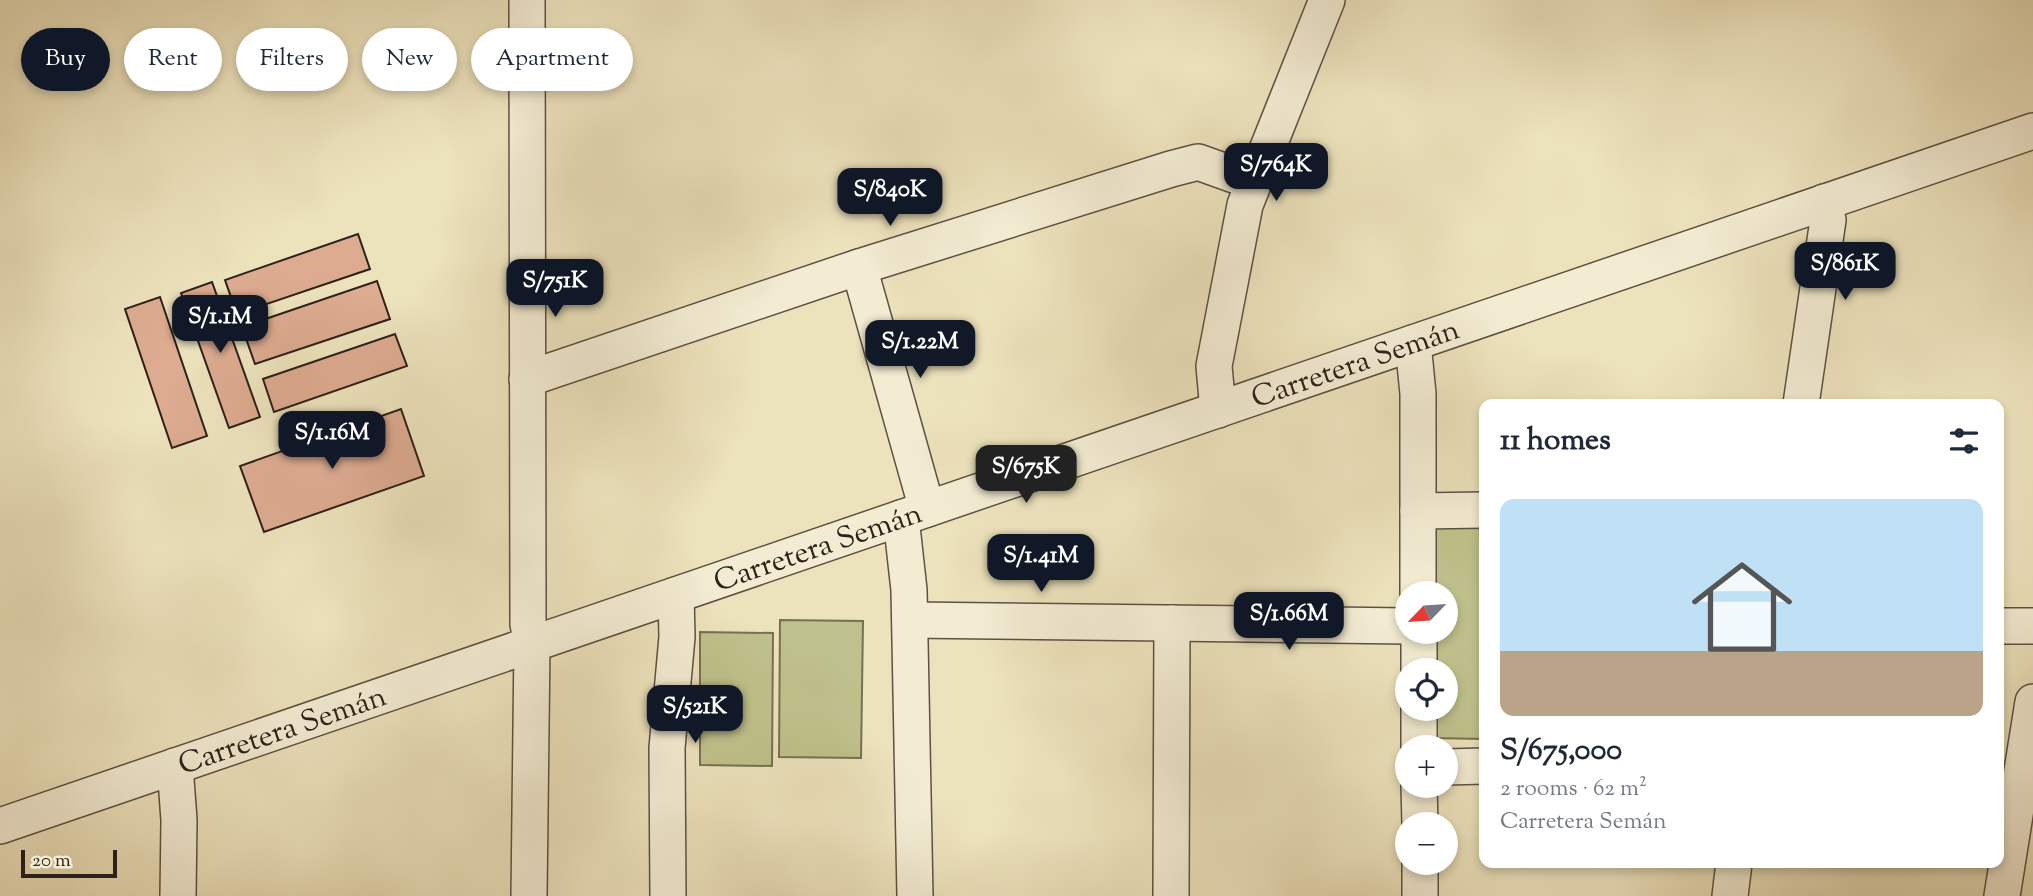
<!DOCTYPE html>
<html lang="en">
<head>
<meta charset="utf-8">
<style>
	:root { --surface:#fff; --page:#f2f2f3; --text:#1f2937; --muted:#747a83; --line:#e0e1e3; --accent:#111827 }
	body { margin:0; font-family:"Sorts Mill Goudy",serif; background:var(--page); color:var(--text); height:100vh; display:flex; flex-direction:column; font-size:26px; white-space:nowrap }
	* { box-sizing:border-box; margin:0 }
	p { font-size:23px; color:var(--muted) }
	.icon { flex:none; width:38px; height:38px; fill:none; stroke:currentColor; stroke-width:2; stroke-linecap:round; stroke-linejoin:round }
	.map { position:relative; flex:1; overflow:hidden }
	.side { position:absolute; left:1479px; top:399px; width:525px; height:469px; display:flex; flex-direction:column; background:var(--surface); border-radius:14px; box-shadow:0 4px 10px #0003 }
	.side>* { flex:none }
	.banner { position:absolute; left:21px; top:28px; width:665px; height:63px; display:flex; gap:14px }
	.needle { width:46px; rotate:245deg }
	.tools { position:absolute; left:1395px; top:581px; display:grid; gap:14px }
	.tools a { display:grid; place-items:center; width:63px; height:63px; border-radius:50%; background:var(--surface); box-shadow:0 4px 10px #0003; font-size:35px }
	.scale { position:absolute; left:21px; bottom:18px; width:96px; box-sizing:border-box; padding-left:7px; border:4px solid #2d2119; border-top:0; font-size:19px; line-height:24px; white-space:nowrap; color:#2d2119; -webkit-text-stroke:5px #f3ecd3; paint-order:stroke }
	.price { position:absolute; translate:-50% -60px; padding:0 16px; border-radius:14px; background:var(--accent); color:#fff; font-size:23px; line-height:46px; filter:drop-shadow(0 2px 4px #0008) }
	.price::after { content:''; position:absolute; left:50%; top:42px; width:21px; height:16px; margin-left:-10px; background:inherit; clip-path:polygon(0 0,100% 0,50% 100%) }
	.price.selected { background:#222; color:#fff }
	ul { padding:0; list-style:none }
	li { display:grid; align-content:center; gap:14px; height:371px; padding:0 21px }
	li+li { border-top:2px solid var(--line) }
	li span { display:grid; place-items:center; height:217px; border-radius:14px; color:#555 }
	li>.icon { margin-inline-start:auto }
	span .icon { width:126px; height:126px; fill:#fffc; stroke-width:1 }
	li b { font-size:30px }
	h2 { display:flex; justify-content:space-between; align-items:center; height:84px; padding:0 21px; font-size:30px }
	.tag { padding:0 24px; border-radius:32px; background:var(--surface); box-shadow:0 4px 10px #0003; font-size:24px; line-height:63px }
	.tag.selected { background:var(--accent); color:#fff }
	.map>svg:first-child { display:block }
	.green { fill:#bfc18c; stroke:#767152; stroke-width:2 }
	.building { fill:#ddab90; stroke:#2d2119; stroke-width:2 }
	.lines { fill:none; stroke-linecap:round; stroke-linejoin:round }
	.minor-casing { stroke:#5d5142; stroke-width:38 }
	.minor { stroke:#f3ecd3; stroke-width:35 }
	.labels { text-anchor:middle; stroke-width:7; stroke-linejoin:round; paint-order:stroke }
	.street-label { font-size:30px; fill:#2d2119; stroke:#f3ecd3 }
</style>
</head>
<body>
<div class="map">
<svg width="2033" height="896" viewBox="0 0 2033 896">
	<rect width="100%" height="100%" fill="#ece2bc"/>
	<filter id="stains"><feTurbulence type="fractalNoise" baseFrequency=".00286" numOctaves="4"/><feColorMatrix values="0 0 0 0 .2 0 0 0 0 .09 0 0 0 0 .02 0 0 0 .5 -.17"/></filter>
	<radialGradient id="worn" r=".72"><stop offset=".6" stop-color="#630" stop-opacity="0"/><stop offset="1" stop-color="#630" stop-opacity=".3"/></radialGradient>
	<path class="green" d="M 1484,525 L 1484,739 L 1430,738 L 1430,709 L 1446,709 L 1446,670 L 1430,670 L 1430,632 L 1446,632 L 1446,593 L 1430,593 L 1430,526 Z
		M 780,620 L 863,621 L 861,758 L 779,757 Z
		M 700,632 L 773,633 L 772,766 L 700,765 Z"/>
	<path class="building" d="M 358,234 L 370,269 L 237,314 L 225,280 Z
		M 377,281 L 390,319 L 255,364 L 242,327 Z
		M 212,282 L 260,417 L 229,428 L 181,293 Z
		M 160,297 L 207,436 L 172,448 L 125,309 Z
		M 395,334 L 407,366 L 274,412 L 263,379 Z
		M 401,409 L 424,476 L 264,532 L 240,466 Z"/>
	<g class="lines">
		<defs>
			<g id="minor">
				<path d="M 527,0 L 528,624 L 532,644 L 529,896"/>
				<path d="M 859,267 L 927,509"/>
				<path d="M 1413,343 L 1418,394 L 1418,593"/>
				<path d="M 527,379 L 859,267 L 1171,169 L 1198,162 L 1254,182"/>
				<path d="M 1801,404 L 1828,220 L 1824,202"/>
				<path d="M 1218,410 L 1214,366 L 1245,205 L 1327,0"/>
				<path d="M 1418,511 L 1484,510"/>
				<path d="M 901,518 L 909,590 L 915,896"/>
				<path d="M 910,620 L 1407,626"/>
				<path d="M 1998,626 L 2033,626"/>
				<path d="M 1419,632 L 1419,670"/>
				<path d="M 1419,709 L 1419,747"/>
				<path d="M 175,766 L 179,820 L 178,896"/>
				<path d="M 1446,767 L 1484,766"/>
				<path d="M 1419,786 L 1420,824"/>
				<path id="s1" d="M 0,826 L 2033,131"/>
				<path d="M 1420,863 L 1420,896"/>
				<path d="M 668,896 L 667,748 L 677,637 L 676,595"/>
				<path d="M 1171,896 L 1172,623"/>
				<path d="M 1730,896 L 1734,863"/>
				<path d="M 2002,896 L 2033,702"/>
			</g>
		</defs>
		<use href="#minor" class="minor-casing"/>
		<use href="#minor" class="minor"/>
	</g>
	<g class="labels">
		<g class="street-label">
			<text dy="10" stroke="none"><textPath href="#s1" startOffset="1432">Carretera Semán</textPath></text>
			<text dy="10" stroke="none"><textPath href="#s1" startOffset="864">Carretera Semán</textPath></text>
			<text dy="10" stroke="none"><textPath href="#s1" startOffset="298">Carretera Semán</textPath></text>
		</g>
	</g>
	<rect width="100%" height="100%" filter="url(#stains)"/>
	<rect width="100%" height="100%" fill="url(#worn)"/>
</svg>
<div class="tools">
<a><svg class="needle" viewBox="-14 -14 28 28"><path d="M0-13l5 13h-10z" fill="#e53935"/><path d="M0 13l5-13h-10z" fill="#747a83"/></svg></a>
<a><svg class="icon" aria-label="locate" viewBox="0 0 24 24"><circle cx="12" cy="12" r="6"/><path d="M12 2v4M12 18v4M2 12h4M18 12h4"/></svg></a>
<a>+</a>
<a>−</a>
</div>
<div class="scale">20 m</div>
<b class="price" style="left:1276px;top:203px">S/764K</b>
<b class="price" style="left:890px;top:228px">S/840K</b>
<b class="price" style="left:1845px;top:302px">S/861K</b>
<b class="price" style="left:555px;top:319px">S/751K</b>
<b class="price" style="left:220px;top:355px">S/1.1M</b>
<b class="price" style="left:920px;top:380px">S/1.22M</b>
<b class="price" style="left:332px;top:471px">S/1.16M</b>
<b class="price selected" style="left:1026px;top:505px">S/675K</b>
<b class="price" style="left:1041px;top:594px">S/1.41M</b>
<b class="price" style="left:1289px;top:652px">S/1.66M</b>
<b class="price" style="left:695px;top:745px">S/521K</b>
<div class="banner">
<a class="tag selected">Buy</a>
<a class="tag">Rent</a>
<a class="tag">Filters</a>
<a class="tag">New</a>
<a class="tag">Apartment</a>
</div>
<section class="side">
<h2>11 homes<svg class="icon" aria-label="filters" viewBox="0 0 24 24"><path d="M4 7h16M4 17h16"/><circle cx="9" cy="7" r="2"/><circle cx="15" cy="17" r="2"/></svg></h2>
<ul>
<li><span style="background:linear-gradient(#bfe0f5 70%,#b9a48a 0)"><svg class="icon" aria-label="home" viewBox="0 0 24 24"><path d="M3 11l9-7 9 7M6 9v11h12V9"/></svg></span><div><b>S/675,000</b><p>2 rooms · 62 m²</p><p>Carretera Semán</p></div></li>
</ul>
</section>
</div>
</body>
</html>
